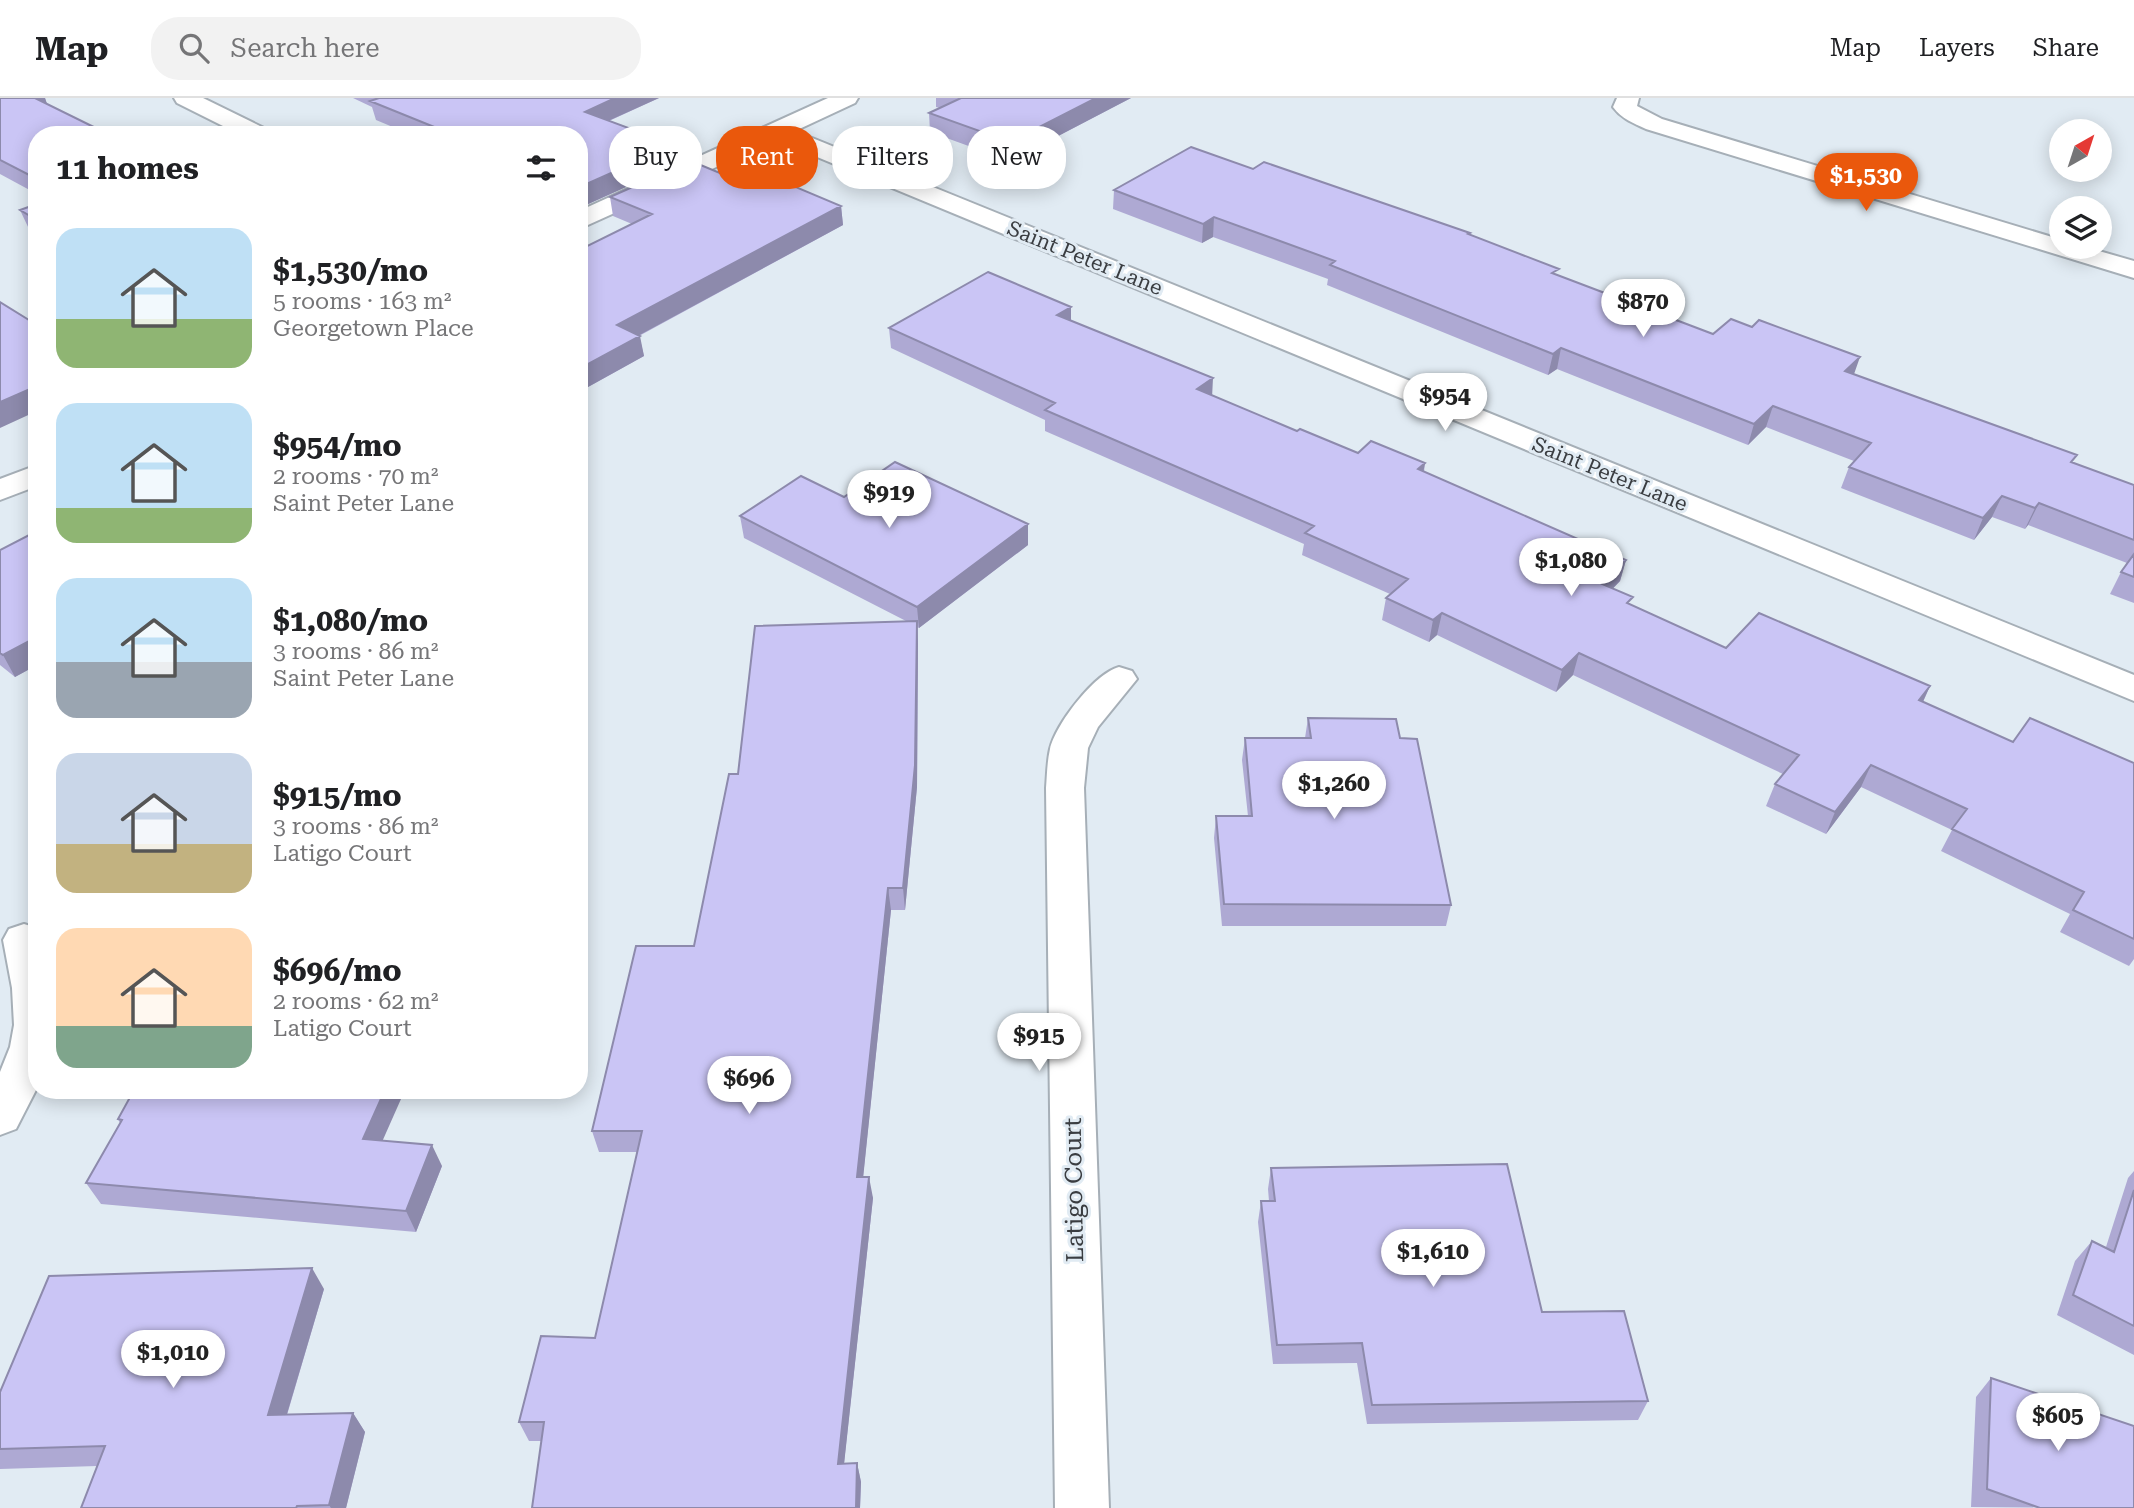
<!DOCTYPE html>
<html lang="en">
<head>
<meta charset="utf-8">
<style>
	:root { --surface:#fff; --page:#f2f2f2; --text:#202124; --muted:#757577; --line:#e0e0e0; --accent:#ea580c }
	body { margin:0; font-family:"Roboto Serif",serif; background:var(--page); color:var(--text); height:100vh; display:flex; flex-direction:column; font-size:26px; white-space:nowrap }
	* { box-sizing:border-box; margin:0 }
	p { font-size:23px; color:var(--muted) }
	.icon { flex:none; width:38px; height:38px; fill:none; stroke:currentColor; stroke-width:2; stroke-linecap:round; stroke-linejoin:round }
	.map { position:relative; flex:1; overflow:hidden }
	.side { position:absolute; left:28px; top:28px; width:560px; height:973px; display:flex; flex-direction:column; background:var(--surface); border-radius:28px; box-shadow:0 4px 18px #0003 }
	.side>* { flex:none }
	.guide { position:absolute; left:609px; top:28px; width:665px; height:63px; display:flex; gap:14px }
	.needle { width:46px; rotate:39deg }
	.controls { position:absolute; left:2049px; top:21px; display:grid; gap:14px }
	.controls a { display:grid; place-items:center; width:63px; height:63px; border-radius:50%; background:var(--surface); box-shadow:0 4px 18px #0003; font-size:35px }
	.price { position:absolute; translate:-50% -60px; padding:0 16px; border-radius:24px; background:#fff; color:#222; font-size:23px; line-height:46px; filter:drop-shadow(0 2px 4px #0008) }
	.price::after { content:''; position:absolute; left:50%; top:42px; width:21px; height:16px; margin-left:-10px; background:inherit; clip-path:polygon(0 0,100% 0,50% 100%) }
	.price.selected { background:var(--accent); color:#fff }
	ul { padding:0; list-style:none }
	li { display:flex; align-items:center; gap:21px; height:175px; padding:0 28px }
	li span { display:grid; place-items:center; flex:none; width:196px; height:140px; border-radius:21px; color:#555 }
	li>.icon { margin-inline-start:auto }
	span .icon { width:84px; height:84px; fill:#fffc; stroke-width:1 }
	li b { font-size:30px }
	h2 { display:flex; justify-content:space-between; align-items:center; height:84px; padding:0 28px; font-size:30px }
	.tag { padding:0 24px; border-radius:28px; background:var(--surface); box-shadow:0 4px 18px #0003; font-size:24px; line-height:63px }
	.tag.selected { background:var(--accent); color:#fff }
	header { display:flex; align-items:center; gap:42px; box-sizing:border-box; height:98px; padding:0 35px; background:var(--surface); border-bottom:2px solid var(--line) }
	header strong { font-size:33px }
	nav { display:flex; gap:38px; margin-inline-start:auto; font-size:24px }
	.search { width:490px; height:63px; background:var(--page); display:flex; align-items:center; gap:18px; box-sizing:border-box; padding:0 24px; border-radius:28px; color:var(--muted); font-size:26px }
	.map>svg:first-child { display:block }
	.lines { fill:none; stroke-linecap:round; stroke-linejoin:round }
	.street-casing { stroke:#a6afb7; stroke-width:4 }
	.street { fill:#fff; fill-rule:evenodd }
	.wall { fill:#aea9d3 }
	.shaded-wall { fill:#8d8aac }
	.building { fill:#cac5f5; stroke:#8d8aac; stroke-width:2 }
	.labels { text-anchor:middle; stroke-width:6; stroke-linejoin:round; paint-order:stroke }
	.far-street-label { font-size:21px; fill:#3a3d41; stroke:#e1ebf3 }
	.street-label { font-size:24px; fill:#3a3d41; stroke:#e1ebf3 }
</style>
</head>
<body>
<header>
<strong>Map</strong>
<div class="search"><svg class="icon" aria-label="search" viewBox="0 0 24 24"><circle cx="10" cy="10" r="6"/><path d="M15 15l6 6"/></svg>Search here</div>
<nav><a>Map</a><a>Layers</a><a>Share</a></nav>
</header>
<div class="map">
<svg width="2134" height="1410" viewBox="0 0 2134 1410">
	<rect width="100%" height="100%" fill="#e1ebf3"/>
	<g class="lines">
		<defs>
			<path id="street" d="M 174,0 L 203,0 L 268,32 L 272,37 L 241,37 L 177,5 Z
				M 828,0 L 858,0 L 855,5 L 795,33 L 2134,577 L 2134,603 L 776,42 L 579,131 L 579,113 Z
				M 1617,0 L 1639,0 L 1637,8 L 1662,21 L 2062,142 L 2062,149 L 2085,149 L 2134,163 L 2134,180 L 1646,31 C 1633,25 1622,21 1613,9 Z
				M 37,367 L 37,388 L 0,402 L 0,381 Z
				M 1119,569 L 1132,573 L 1137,581 L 1098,629 L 1088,650 L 1084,690 L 1109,1410 L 1055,1410 L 1046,690 C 1047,678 1047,664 1050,651 C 1056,626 1094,576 1119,569 Z
				M 24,826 L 37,830 L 37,990 L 16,1031 L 0,1037 L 0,974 L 10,949 L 14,927 L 12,890 L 3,842 L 9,831 Z"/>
		</defs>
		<use href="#street" class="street-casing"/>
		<use href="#street" class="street"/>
	</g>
	<path class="wall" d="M 0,0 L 45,0 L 47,6 L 37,37 L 37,96 L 0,76 Z
		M 353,0 L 659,0 L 609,23 L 636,40 L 666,71 L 586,107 L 579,105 L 579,37 L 412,37 L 376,22 L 372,9 Z
		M 936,0 L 1131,0 L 1010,63 L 930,34 L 929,15 L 940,10 L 936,9 Z
		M 1253,71 L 1470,135 L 1469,137 L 1558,177 L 1713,236 L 1854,277 L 2073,365 L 2134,387 L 2134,505 L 2110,496 L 2121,474 L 2127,465 L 2028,427 L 2025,431 L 1992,419 L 1974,442 L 1841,390 L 1849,369 L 1854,363 L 1766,329 L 1748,347 L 1557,271 L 1548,277 L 1327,187 L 1328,181 L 1213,139 L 1202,145 L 1113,111 L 1114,92 Z
		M 746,86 L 841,108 L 843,127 L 639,238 L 644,258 L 579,294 L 632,126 L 613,118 L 610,99 Z
		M 37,106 L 37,136 L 29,131 L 20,112 Z
		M 1071,209 L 1071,223 L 1212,297 L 1297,333 L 1358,355 L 1425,365 L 1424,374 L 1626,462 L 1620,483 L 1613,490 L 1631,507 L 1726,550 L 1930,588 L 1923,604 L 2013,644 L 2134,665 L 2134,861 L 2129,868 L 2060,834 L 2070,816 L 1941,753 L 1952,732 L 1861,689 L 1826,736 L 1766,708 L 1775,686 L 1783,676 L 1573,577 L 1556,594 L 1437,537 L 1429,544 L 1382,522 L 1386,500 L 1390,496 L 1302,457 L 1304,446 L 1045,333 L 1045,322 L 891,250 L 889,230 Z
		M 844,399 L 1028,447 L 919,530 L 917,529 L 918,545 L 917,689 L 905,812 L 891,812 L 863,1079 L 873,1100 L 844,1365 L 857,1365 L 861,1384 L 860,1410 L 532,1410 L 542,1343 L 529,1343 L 519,1324 L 595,1240 L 637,1054 L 599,1054 L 592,1033 L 694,848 L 738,676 L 906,523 L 744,440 L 740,418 Z
		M 37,433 L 37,567 L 15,579 L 0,567 L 0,452 Z
		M 1308,620 L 1400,640 L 1451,807 L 1446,828 L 1222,828 L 1214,740 L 1216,718 L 1248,718 L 1242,662 L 1245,640 L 1305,640 Z
		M 118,1021 L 382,1043 L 442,1068 L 416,1134 L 101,1106 L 86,1085 L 120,1025 Z
		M 1271,1070 L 1542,1214 L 1648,1303 L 1638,1322 L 1367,1326 L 1357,1265 L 1273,1266 L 1258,1124 L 1261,1103 L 1269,1103 L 1268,1091 Z
		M 2134,1073 L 2134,1257 L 2057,1217 L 2075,1163 L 2092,1143 L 2106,1149 L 2128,1080 Z
		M 324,1191 L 287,1317 L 353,1315 L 365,1334 L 346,1410 L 81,1410 L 97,1368 L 0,1371 L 0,1294 Z
		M 1991,1280 L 2134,1410 L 1971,1409 L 1976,1299 Z"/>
	<path class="shaded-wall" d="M 28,0 L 45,0 L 48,9 Z
		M 615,0 L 659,0 L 588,32 L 585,14 Z
		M 1096,0 L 1131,0 L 1010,63 L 1010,44 Z
		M 634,32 L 637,51 L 625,36 Z
		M 663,52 L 666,71 L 586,107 L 582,88 Z
		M 841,108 L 843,127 L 621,247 L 617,227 Z
		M 1214,119 L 1213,139 L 1202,145 L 1203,126 Z
		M 1071,209 L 1071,229 L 1057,217 Z
		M 640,238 L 644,258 L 579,294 L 579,271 Z
		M 1561,250 L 1557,271 L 1548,277 L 1553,256 Z
		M 1860,259 L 1853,279 L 1845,273 Z
		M 1213,280 L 1212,300 L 1197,291 Z
		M 37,288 L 37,313 L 0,330 L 0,304 Z
		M 1773,308 L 1766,329 L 1748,347 L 1754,326 Z
		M 1425,365 L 1421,386 L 1418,371 Z
		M 2002,398 L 1992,419 L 1974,442 L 1983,420 Z
		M 2039,405 L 2028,427 L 2025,431 L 2035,410 Z
		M 1028,426 L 1028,447 L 919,530 L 917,509 Z
		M 1626,462 L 1620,483 L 1596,508 L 1602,486 Z
		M 1442,515 L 1437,537 L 1429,544 L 1433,522 Z
		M 917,523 L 918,545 L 917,689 L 905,812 L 903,790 Z
		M 37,539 L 37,567 L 15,579 L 3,557 Z
		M 1579,555 L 1573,577 L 1556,594 L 1562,572 Z
		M 1930,588 L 1920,610 L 1919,602 Z
		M 1871,667 L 1861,689 L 1826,736 L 1835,714 Z
		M 888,790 L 891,812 L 861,1100 L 857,1079 Z
		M 385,992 L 405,992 L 374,1062 L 363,1041 Z
		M 432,1047 L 442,1068 L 416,1134 L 406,1113 Z
		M 869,1079 L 873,1100 L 842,1385 L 838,1366 Z
		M 312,1170 L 324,1191 L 281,1336 L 268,1317 Z
		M 353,1315 L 365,1334 L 346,1410 L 331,1410 L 329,1407 Z
		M 857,1365 L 861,1384 L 860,1410 L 856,1410 Z"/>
	<path class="building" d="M 0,0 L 35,0 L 110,37 L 37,37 L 37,81 L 0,62 Z
		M 379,0 L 615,0 L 585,14 L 634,32 L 625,36 L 663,52 L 582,88 L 579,87 L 579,37 L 454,37 L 370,3 Z
		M 961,0 L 1096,0 L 1010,44 L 929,15 Z
		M 1191,49 L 1253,71 L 1264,64 L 1470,135 L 1468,136 L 1559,171 L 1552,175 L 1713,236 L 1731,221 L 1752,229 L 1759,222 L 1860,259 L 1845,273 L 2077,357 L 2071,364 L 2134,387 L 2134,442 L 2039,405 L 2035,410 L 2002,398 L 1983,420 L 1849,369 L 1871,345 L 1773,308 L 1754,326 L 1561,250 L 1553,256 L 1330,167 L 1335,163 L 1214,119 L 1203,126 L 1114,92 Z
		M 691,63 L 746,86 L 765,76 L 841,108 L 617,227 L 640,238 L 579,271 L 579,152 L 652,116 L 610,99 Z
		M 37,106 L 37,122 L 20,112 Z
		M 988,174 L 1071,209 L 1057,217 L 1213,280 L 1197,291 L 1297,333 L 1300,331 L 1358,355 L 1371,343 L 1425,365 L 1418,371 L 1626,462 L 1602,486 L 1633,499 L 1627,505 L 1726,550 L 1759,515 L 1930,588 L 1919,602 L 2013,644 L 2030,620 L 2134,665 L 2134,841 L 2073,812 L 2084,794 L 1952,731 L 1967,711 L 1871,667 L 1835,714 L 1775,686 L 1799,657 L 1579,555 L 1562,572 L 1442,515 L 1433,522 L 1386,500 L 1408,481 L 1305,435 L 1314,428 L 1045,312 L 1055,305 L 889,230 Z
		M 0,204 L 37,227 L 37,288 L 0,304 Z
		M 895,364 L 1028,426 L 917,509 L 740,418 L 801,378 L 844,399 Z
		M 37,433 L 37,539 L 3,557 L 0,555 L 0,452 Z
		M 2134,456 L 2134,479 L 2121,474 Z
		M 917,523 L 915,667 L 903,790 L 888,790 L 857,1079 L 869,1079 L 838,1366 L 857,1365 L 856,1410 L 532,1410 L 544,1324 L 519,1324 L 541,1238 L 595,1240 L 642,1033 L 592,1033 L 636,848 L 694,848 L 729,676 L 738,676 L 755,528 Z
		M 1308,620 L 1396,621 L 1400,640 L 1417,641 L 1451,807 L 1224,806 L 1216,718 L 1252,718 L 1245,640 L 1311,640 Z
		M 134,992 L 385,992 L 363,1041 L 432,1047 L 406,1113 L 86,1085 L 122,1022 L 118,1021 Z
		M 1507,1066 L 1542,1214 L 1624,1213 L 1648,1303 L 1372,1307 L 1362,1245 L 1277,1247 L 1261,1103 L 1275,1103 L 1271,1070 Z
		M 2134,1092 L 2134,1228 L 2073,1197 L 2092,1143 L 2114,1154 Z
		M 312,1170 L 268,1317 L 353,1315 L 329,1407 L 297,1408 L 296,1410 L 81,1410 L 105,1348 L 0,1351 L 0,1294 L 49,1178 Z
		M 1991,1280 L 2134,1328 L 2134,1410 L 2040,1410 L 1987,1391 Z"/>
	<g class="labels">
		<g class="far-street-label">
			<text transform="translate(1085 160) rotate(22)" y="7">Saint Peter Lane</text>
			<text transform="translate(1610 376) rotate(22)" y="7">Saint Peter Lane</text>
		</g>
		<g class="street-label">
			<text transform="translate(1074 1092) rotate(-91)" y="8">Latigo Court</text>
		</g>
	</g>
</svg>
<div class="controls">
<a><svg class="needle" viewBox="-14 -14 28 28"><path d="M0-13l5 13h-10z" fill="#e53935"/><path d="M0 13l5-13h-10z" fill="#757577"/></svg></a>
<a><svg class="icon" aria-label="layers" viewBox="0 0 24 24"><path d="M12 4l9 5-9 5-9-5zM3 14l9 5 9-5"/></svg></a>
</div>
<b class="price selected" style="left:1866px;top:115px">$1,530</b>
<b class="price" style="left:1643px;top:241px">$870</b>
<b class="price" style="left:1445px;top:335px">$954</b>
<b class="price" style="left:889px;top:432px">$919</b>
<b class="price" style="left:1571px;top:500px">$1,080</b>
<b class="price" style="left:1334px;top:723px">$1,260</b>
<b class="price" style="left:1039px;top:975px">$915</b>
<b class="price" style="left:749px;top:1018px">$696</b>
<b class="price" style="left:1433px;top:1191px">$1,610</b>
<b class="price" style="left:173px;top:1292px">$1,010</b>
<b class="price" style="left:2058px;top:1355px">$605</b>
<div class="guide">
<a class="tag">Buy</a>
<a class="tag selected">Rent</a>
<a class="tag">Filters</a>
<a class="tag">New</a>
</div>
<section class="side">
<h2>11 homes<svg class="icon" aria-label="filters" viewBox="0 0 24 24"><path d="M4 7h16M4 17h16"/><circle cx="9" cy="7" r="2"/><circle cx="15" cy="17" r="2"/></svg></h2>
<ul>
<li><span style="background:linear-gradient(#bfe0f5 65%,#8fb573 0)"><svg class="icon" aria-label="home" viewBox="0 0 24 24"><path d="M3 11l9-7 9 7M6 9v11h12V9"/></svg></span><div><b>$1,530/mo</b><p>5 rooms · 163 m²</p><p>Georgetown Place</p></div></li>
<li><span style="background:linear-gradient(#bfe0f5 75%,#8fb573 0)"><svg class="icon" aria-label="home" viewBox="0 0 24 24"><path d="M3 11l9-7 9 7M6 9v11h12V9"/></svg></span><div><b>$954/mo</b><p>2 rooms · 70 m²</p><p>Saint Peter Lane</p></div></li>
<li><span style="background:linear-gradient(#bfe0f5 60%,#9aa5b1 0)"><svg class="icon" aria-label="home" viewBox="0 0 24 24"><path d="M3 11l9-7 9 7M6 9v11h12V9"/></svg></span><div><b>$1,080/mo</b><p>3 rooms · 86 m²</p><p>Saint Peter Lane</p></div></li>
<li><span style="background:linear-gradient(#c9d6e8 65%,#c2b280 0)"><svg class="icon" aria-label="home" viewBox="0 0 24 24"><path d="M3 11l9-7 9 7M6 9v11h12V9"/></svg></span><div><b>$915/mo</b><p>3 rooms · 86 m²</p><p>Latigo Court</p></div></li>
<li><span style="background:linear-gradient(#ffd9b3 70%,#7fa58c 0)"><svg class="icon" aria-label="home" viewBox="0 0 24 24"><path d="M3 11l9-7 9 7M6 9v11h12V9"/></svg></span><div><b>$696/mo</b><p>2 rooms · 62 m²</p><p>Latigo Court</p></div></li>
</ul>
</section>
</div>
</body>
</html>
